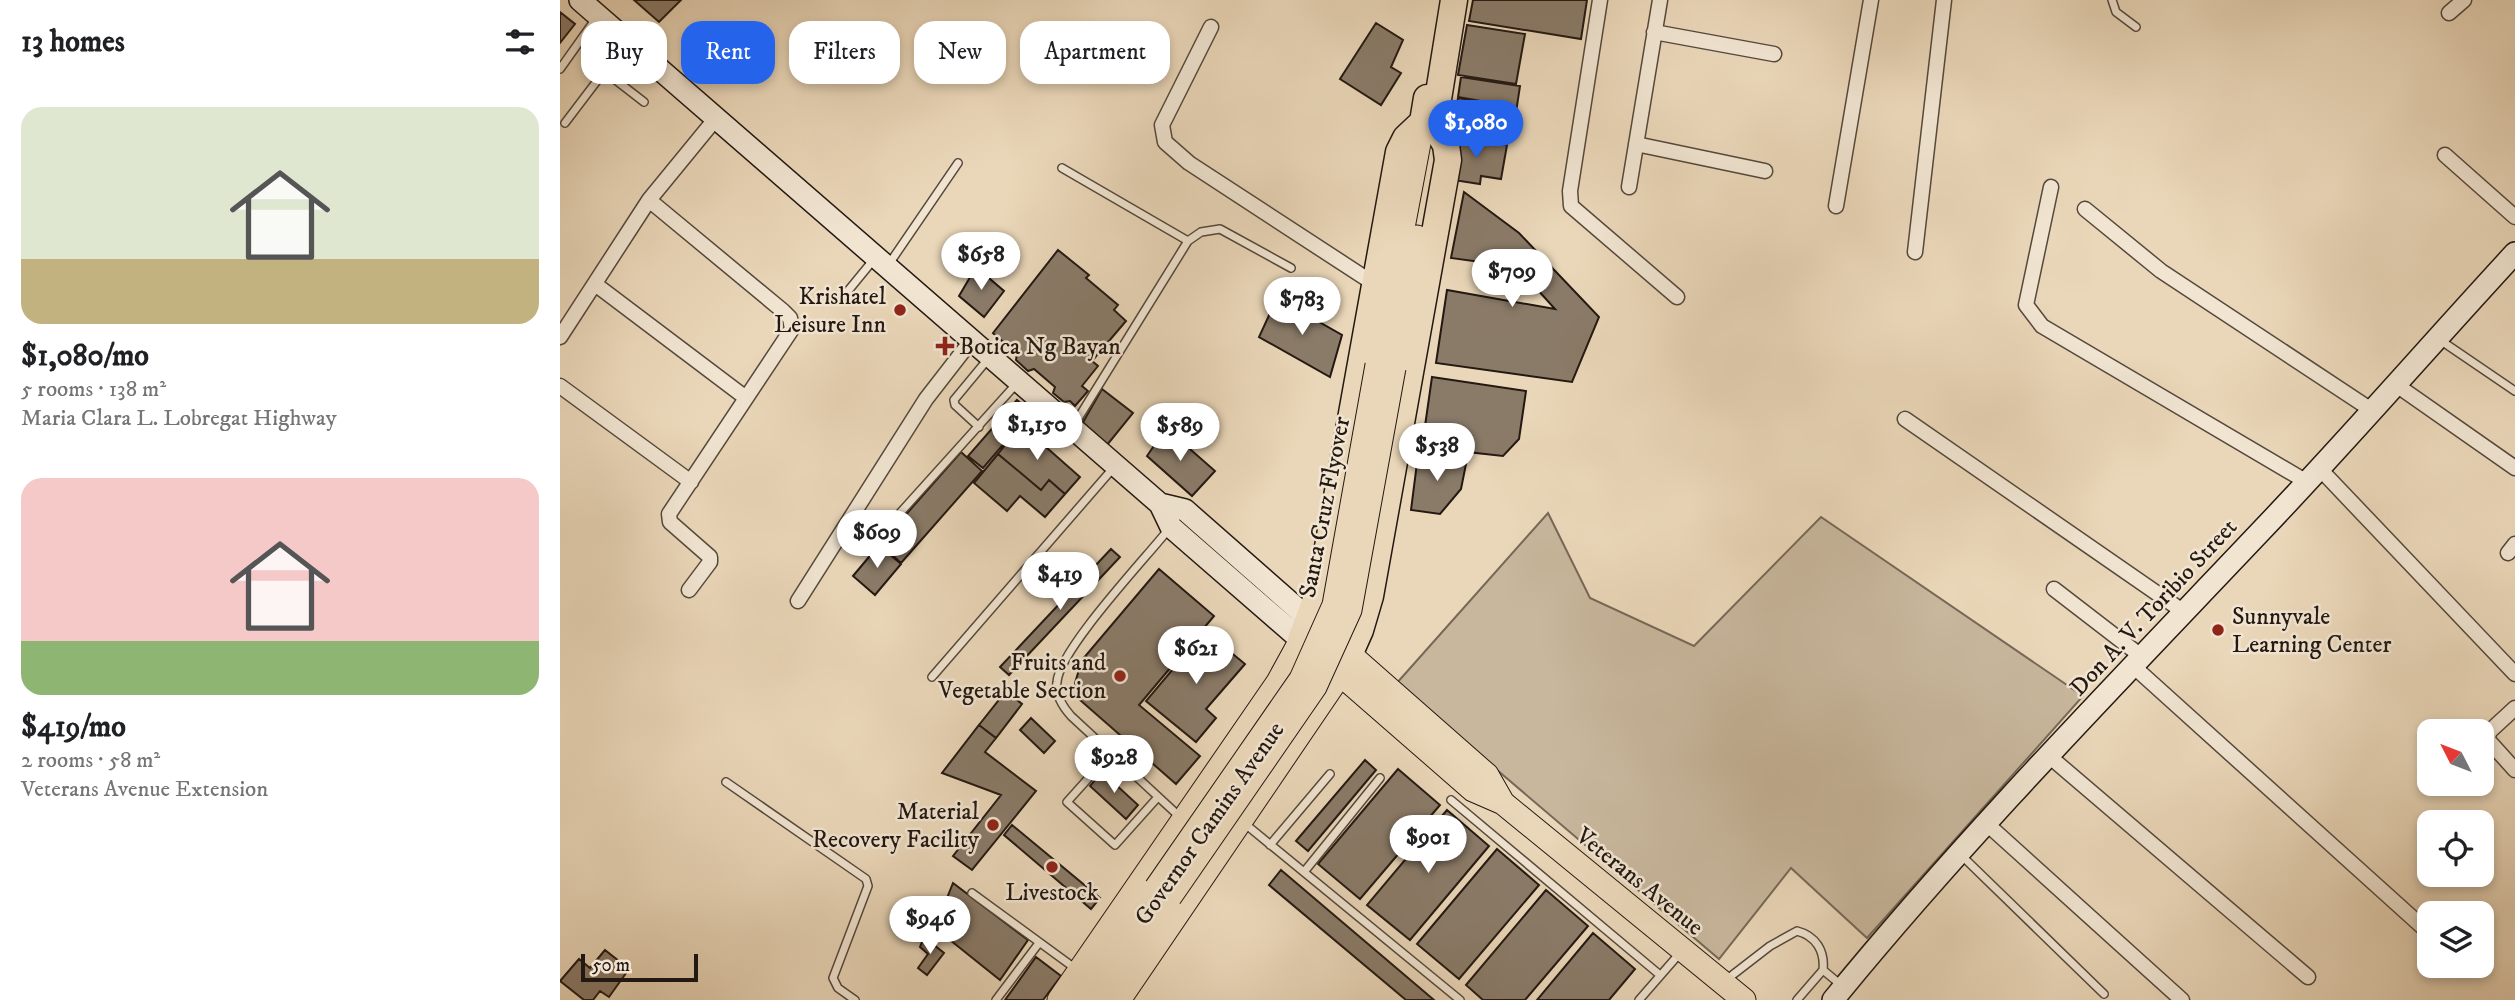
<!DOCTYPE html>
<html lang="en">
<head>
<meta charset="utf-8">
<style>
	:root { --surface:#fff; --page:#f6f6f6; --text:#202124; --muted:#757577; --accent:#2563eb }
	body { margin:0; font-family:"IM FELL DW Pica",serif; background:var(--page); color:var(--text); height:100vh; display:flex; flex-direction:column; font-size:26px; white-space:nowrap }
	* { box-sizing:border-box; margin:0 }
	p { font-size:23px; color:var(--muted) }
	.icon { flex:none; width:38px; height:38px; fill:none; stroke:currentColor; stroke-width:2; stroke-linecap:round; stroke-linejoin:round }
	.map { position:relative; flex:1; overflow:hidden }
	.side { display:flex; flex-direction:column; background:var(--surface); width:560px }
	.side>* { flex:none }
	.guide { position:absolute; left:21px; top:21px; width:665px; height:63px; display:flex; gap:14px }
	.needle { width:46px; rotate:312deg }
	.buttons { position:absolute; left:1857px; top:719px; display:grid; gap:14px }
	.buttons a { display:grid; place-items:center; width:77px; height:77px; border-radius:14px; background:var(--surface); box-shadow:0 4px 10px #0003; font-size:35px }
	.scale { position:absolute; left:21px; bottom:18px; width:117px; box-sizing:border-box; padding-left:7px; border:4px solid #231812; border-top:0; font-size:19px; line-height:24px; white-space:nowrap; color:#231812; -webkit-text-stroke:5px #f1e5d2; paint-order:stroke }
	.price { position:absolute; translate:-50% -60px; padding:0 16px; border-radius:24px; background:#fff; color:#222; font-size:23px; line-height:46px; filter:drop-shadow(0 2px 4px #0008) }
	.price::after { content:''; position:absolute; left:50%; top:42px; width:21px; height:16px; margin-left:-10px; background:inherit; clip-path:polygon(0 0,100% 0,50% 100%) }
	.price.active { background:var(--accent); color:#fff }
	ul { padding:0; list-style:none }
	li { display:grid; align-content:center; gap:14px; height:371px; padding:0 21px }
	li span { display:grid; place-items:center; height:217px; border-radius:21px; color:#555 }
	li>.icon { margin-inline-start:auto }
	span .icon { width:126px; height:126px; fill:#fffc; stroke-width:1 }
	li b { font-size:30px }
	h2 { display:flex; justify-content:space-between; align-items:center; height:84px; padding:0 21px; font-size:30px }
	.pill { padding:0 24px; border-radius:21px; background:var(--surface); box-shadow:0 4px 10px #0003; font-size:24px; line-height:63px }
	.pill.active { background:var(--accent); color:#fff }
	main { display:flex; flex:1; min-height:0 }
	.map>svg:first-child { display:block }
	.green { fill:#c8b79d; stroke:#766858; stroke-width:2 }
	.building { fill:#8a7b69; stroke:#231812; stroke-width:2 }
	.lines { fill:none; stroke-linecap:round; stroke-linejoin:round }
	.lane-casing { stroke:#55483c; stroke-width:10 }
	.street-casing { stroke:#55483c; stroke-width:17 }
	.secondary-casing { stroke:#231812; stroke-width:24 }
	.primary-casing { stroke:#231812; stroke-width:25 }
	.highway-casing { stroke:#231812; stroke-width:29 }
	.lane { stroke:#f1e5d2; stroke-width:7 }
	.street { stroke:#f1e5d2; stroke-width:14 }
	.secondary { stroke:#f1e5d2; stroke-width:21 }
	.primary { stroke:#ead7b9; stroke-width:23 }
	.highway { stroke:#ead7b9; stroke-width:26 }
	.primary-bridge-casing { stroke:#231812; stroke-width:25; stroke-linecap:butt }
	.primary-bridge { stroke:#ead7b9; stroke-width:23 }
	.poi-dot { fill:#8f2418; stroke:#f1e5d2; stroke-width:2.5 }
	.labels { text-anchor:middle; stroke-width:5; stroke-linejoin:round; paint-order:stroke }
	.poi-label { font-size:24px; fill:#231812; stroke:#f1e5d2; text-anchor:end }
	.street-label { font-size:24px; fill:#231812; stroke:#f1e5d2 }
</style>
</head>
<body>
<main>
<section class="side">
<h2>13 homes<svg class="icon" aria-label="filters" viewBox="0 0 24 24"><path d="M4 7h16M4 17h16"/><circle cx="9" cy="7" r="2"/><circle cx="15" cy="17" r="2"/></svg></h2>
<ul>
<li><span style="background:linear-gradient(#dfe7d0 70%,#c2b280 0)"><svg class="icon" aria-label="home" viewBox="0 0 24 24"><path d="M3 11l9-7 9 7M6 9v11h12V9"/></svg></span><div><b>$1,080/mo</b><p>5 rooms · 138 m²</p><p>Maria Clara L. Lobregat Highway</p></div></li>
<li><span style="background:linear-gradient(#f6c9c9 75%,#8fb573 0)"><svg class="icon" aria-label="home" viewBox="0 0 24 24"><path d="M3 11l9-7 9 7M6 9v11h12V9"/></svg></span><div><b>$419/mo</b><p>2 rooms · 58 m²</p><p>Veterans Avenue Extension</p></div></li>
</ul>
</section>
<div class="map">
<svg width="1955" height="1000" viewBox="0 0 1955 1000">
	<rect width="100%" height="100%" fill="#ead7b9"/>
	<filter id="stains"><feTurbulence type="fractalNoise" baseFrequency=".00286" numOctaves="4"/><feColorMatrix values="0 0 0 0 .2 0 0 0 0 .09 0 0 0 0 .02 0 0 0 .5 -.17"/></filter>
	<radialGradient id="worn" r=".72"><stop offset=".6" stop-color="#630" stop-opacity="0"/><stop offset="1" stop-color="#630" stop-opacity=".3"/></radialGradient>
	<path class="green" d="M 988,513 L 1030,598 L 1134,646 L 1261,517 L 1523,696 L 1307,938 L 1231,868 L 1159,959 L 836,684 Z"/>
	<path class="building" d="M 74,0 L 121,0 L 99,22 Z
		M 913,0 L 1027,0 L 1021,39 L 909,21 Z
		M 0,12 L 15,24 L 0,43 Z
		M 816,23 L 843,40 L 831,67 L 841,73 L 821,105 L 780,79 Z
		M 907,25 L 965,34 L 956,84 L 898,75 Z
		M 901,77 L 960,86 L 953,132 L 928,128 L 932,103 L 898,97 Z
		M 898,98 L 931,103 L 925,140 L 892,135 Z
		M 894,137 L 947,145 L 941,179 L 921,176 L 920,184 L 887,179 Z
		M 904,192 L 959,233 L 1039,317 L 1012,382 L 876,363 L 887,290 L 995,309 L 957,267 L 891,258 Z
		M 498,250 L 529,275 L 526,278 L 558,305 L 554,310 L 566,321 L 532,361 L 538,366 L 522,386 L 528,391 L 515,406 L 510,401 L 504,402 L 493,393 L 495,387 L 474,369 L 468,371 L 456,360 L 457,354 L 433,333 Z
		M 416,267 L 444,291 L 424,317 L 399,296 Z
		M 717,298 L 782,335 L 770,377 L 699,337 Z
		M 872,377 L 966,391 L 959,439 L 943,456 L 862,447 Z
		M 542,389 L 573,413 L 547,445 L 522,424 Z
		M 457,400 L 471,412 L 423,468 L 408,456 Z
		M 461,425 L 520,477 L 505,494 L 489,480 L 481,490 L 438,454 Z
		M 606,428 L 655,471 L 632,496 L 587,456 Z
		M 401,452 L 422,471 L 341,563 L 320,544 Z
		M 438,454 L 481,490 L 489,480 L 505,494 L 485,517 L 460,496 L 447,511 L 414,483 Z
		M 858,455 L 907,459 L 901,489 L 880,514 L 851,510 Z
		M 319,545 L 341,564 L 315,595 L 293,576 Z
		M 551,549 L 560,557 L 449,675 L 440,667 Z
		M 599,569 L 654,616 L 579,705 L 640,756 L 616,784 L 520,700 L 515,683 L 522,660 Z
		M 645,631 L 685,664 L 646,709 L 656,718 L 636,742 L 586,701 Z
		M 446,691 L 462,704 L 436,738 L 419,725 Z
		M 471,718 L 495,741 L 484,753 L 460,730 Z
		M 419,725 L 436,738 L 425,752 L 476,791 L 412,870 L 393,856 L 441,795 L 382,773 Z
		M 805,760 L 816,770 L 748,851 L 736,841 Z
		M 838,769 L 880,805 L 800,899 L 758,864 Z
		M 542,772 L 578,805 L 566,819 L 530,786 Z
		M 887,810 L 929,846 L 850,940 L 807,905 Z
		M 452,825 L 540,898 L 531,909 L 444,835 Z
		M 937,849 L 979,885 L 899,979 L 857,944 Z
		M 721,870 L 874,1000 L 846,1000 L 709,885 Z
		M 393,883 L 468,940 L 440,980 L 375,928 Z
		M 986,890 L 1028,926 L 965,1000 L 923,1000 L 906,985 Z
		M 1033,933 L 1075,969 L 1049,1000 L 977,1000 Z
		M 364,937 L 384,953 L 367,975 L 358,968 L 368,954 L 360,947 Z
		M 45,950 L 69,969 L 49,997 L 40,991 L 33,1000 L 24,1000 L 0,981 L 19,959 L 30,968 Z
		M 476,957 L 501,976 L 483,1000 L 445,1000 Z"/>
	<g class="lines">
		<defs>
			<path id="lane" d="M 1552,0 L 1556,12 L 1576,27
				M 0,69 L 37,17
				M 44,71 L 84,102
				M 5,123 L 65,44
				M 502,168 L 628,241 L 514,425
				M 628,241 L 641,232 L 660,229 L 731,268
				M 329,264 L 398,163
				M 283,297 L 315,258
				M 1880,340 L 1955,391
				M 419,427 L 395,405 L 394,400 L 428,359
				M 340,513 L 458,382
				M 608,530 C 585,559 499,650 497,682 C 495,695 503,707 511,716 L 620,817
				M 372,677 L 555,466
				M 551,753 L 507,802 L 555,845 L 598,797
				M 166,782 L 306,879 L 308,886 L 273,978 L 278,988 L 295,1000
				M 891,800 L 1100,975
				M 684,823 L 900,1000
				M 710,845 L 770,774
				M 1402,856 L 1544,994
				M 744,872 L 820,778
				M 412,893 L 516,969
				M 1166,980 L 1210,946 L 1237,931 C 1256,936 1265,951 1263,970 L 1281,985
				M 436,1000 L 479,943
				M 1079,1000 L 1120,953
				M 1237,1000 L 1263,970"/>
			<path id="street" d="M 1040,0 L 1010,191 L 1011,206 L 1117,297
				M 1889,13 L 1904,0
				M 651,27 L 602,125 L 605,142 L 629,163 L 816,285
				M 1094,32 L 1214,54
				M 1076,144 L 1205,171
				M 1885,155 L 1955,217
				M 1069,187 L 1100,0
				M 1491,187 L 1466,305 L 1482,326 L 1747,482
				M 89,200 L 223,311 L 230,318 L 232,329 L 109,514 L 110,522 L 150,557 L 150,562 L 129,590
				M 1276,206 L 1311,0
				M 1525,209 L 1601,271 L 1813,411
				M 1355,252 L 1384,0
				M 35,284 L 186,398
				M 0,337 L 89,200 L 157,117
				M 1835,384 L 1955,468
				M 0,386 L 131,482
				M 1345,419 L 1624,612
				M 1760,469 L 1955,674
				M 1948,553 L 1955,544
				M 1494,589 L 1581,656
				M 238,601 L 366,399 L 411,341
				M 1572,665 L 1867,931
				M 1955,708 L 1930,731 L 1927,739 L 1955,770
				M 1489,756 L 1748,977
				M 1427,824 L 1622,1000"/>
			<path id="secondary" d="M 20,0 L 600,504 L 611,527 L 741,640
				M 600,504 L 625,510 L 750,620
				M 1273,1000 C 1407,836 1556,684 1701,531 C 1788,440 1870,345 1955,253"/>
			<path id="primary" d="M 817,365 L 863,122
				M 834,368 L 857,237
				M 778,644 L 927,775 L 943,803
				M 499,1000 L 718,682 L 741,640 L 913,790 L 943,803 L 1184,1000
				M 519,1000 L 596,888
				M 539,1000 L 610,897
				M 559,1000 L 780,675"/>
			<path id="highway" d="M 741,640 L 761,586 L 839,152 L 846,138 L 863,122 L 867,98
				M 780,675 L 800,630 L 810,596 L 888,160 L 886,145 L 874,124 L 894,0"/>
		</defs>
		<use href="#lane" class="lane-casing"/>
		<use href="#street" class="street-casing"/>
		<use href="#secondary" class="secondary-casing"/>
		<use href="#primary" class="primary-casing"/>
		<use href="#highway" class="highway-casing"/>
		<use href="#lane" class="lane"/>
		<use href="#street" class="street"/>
		<use href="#secondary" class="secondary"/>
		<use href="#primary" class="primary"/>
		<use href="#highway" class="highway"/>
		<defs>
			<path id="primary-bridge" d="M 596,888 L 741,679 L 774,605 L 817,365
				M 610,897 L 755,687 L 790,610 L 834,368"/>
		</defs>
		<use href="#primary-bridge" class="primary-bridge-casing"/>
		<use href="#primary-bridge" class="primary-bridge"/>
	</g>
	<g class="poi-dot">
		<circle cx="340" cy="310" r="7"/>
		<path d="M381.5 335.5h7v7h7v7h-7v7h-7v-7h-7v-7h7z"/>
		<circle cx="1658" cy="630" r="7"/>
		<circle cx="560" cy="676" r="7"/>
		<circle cx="433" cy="825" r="7"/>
		<circle cx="492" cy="867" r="7"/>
	</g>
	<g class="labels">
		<g class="poi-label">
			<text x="326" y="304">Krishatel<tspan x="326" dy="28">Leisure Inn</tspan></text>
			<text x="399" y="354" text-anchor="start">Botica Ng Bayan</text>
			<text x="1672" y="624" text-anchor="start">Sunnyvale<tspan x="1672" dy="28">Learning Center</tspan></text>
			<text x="546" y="670">Fruits and<tspan x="546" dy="28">Vegetable Section</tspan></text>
			<text x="419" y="819">Material<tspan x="419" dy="28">Recovery Facility</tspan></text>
			<text x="492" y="900" text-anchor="middle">Livestock</text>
		</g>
		<g class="street-label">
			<text transform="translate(764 507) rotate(-79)" y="8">Santa Cruz Flyover</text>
			<text transform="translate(1593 607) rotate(-47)" y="8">Don A. V. Toribio Street</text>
			<text transform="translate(649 823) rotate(-55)" y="8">Governor Camins Avenue</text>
			<text transform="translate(1080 881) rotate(39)" y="8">Veterans Avenue</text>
		</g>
	</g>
	<rect width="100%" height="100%" filter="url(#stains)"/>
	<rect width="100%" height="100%" fill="url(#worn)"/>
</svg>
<div class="buttons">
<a><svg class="needle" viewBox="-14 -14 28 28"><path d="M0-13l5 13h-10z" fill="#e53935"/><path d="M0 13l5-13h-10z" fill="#757577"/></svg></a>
<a><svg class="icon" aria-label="locate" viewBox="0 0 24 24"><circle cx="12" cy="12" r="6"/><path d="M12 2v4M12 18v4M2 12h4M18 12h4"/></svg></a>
<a><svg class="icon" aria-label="layers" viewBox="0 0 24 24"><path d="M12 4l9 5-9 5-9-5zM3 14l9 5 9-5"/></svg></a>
</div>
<div class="scale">50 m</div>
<b class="price active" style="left:916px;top:160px">$1,080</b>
<b class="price" style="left:421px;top:292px">$658</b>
<b class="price" style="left:952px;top:309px">$709</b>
<b class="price" style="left:742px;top:337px">$783</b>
<b class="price" style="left:477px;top:462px">$1,150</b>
<b class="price" style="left:620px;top:463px">$589</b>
<b class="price" style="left:877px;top:483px">$538</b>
<b class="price" style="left:317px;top:570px">$609</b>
<b class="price" style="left:500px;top:612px">$419</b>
<b class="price" style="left:636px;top:686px">$621</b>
<b class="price" style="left:554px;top:795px">$928</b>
<b class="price" style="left:868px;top:875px">$901</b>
<b class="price" style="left:370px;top:956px">$946</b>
<div class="guide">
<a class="pill">Buy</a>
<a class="pill active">Rent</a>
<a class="pill">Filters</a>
<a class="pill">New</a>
<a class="pill">Apartment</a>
</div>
</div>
</main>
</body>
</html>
